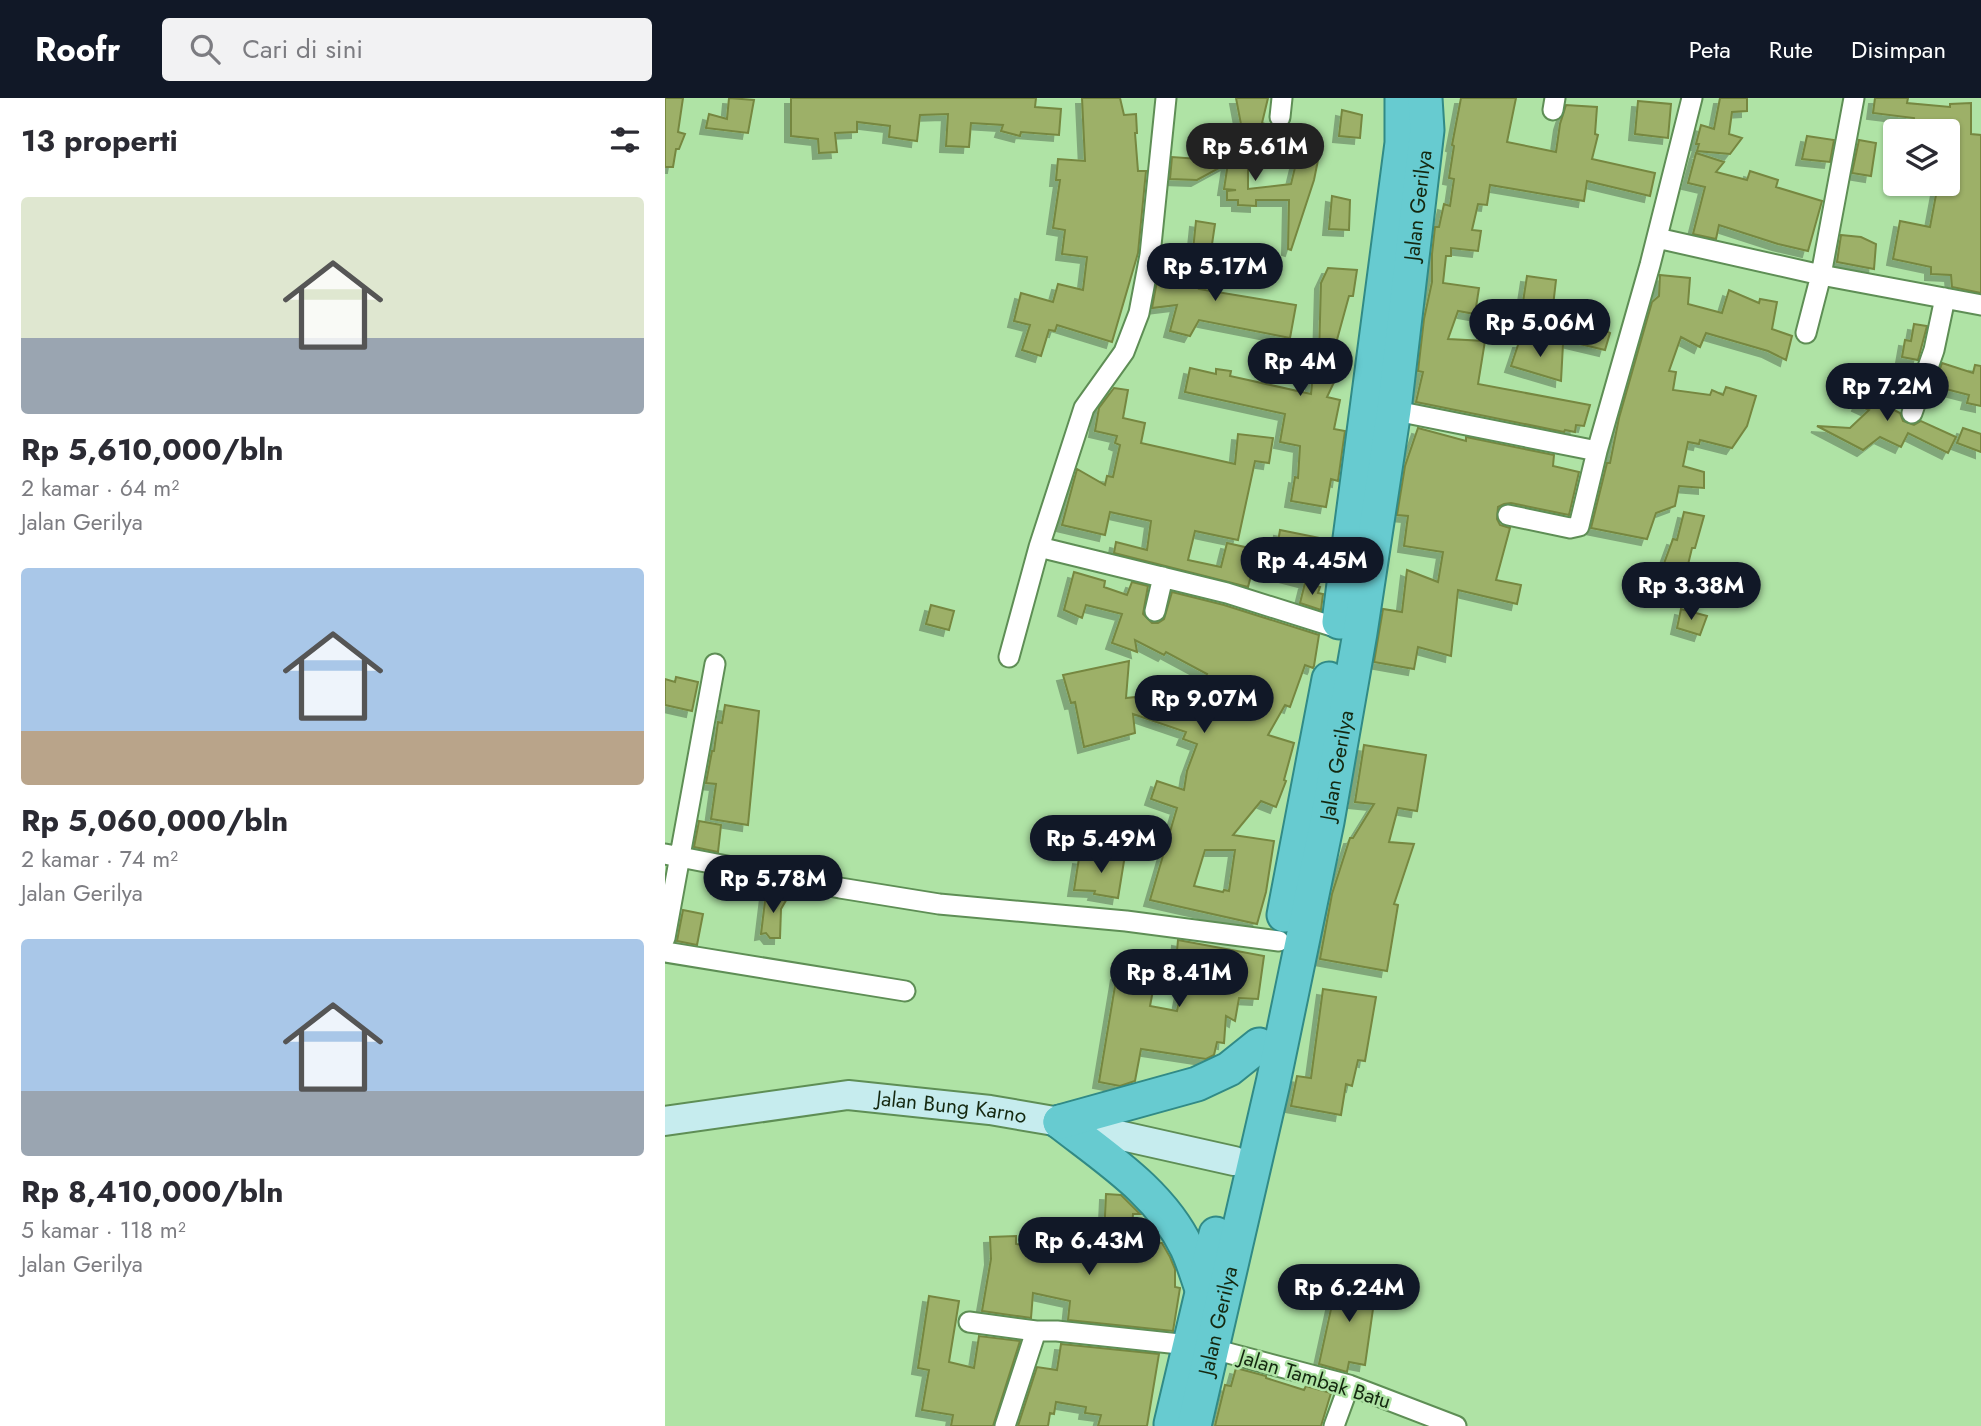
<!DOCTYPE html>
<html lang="id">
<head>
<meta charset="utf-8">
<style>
	:root { --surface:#fff; --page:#f2f2f3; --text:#2b2b33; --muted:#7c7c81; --accent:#111827 }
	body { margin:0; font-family:Jost,sans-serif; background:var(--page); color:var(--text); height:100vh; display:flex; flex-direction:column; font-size:26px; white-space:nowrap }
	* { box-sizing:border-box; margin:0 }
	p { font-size:23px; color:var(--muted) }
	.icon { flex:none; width:38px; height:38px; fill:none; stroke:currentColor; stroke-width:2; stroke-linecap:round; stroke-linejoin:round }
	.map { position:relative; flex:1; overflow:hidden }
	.side { display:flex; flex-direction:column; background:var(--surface); width:665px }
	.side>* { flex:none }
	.controls { position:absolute; left:1218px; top:21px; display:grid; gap:14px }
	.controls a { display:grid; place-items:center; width:77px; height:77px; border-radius:7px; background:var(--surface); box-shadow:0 2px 5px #0004; font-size:35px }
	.price { position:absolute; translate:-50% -60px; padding:0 16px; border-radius:24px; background:var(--accent); color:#fff; font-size:23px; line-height:46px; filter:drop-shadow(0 2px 4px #0008) }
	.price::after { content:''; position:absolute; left:50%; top:42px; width:21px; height:16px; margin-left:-10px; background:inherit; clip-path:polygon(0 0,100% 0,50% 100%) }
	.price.current { background:#222; color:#fff }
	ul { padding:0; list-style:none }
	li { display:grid; align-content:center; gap:14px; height:371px; padding:0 21px }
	li span { display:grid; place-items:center; height:217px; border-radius:7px; color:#555 }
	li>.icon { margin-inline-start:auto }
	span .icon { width:126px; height:126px; fill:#fffc; stroke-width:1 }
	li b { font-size:30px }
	h2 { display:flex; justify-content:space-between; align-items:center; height:84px; padding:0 21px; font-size:30px }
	header { display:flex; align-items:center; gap:42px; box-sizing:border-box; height:98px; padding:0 35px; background:var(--accent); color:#fff }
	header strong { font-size:33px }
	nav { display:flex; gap:38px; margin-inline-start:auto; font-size:24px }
	.search { width:490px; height:63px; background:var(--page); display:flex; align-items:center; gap:18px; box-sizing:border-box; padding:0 24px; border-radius:7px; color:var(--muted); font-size:26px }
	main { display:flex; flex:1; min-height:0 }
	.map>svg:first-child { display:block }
	.building { fill:#9db068; stroke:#768740; stroke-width:2; fill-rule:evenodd; filter:url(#shadow) }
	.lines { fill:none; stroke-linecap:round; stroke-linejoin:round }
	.minor-casing { stroke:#5e8e55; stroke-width:23 }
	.secondary-casing { stroke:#5e8e55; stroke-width:32 }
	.trunk-casing { stroke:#318a86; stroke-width:37 }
	.minor { stroke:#fff; stroke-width:19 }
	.secondary { stroke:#c6ecee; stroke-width:28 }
	.trunk { stroke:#67cbd0; stroke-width:33 }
	.labels { text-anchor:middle; stroke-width:5; stroke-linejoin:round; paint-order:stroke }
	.street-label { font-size:21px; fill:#142810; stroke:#afe3a5 }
</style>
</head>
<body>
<header>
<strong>Roofr</strong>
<div class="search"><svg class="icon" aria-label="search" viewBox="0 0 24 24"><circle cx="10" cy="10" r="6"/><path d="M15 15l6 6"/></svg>Cari di sini</div>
<nav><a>Peta</a><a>Rute</a><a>Disimpan</a></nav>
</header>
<main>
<section class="side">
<h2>13 properti<svg class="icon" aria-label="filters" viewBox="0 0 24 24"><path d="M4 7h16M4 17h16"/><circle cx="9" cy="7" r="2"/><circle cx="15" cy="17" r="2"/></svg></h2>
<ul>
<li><span style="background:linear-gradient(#dfe7d0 65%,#9aa5b1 0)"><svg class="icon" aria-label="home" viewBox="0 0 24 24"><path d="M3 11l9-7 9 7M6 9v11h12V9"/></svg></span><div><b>Rp 5,610,000/bln</b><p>2 kamar · 64 m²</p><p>Jalan Gerilya</p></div></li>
<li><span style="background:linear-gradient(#a9c7e8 75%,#b9a48a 0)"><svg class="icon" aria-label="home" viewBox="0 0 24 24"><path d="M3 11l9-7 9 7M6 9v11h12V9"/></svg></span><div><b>Rp 5,060,000/bln</b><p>2 kamar · 74 m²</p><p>Jalan Gerilya</p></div></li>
<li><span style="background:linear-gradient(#a9c7e8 70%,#9aa5b1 0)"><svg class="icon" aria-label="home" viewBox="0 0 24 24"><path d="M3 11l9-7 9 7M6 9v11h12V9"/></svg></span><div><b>Rp 8,410,000/bln</b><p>5 kamar · 118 m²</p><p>Jalan Gerilya</p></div></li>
</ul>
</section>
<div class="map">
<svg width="1316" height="1328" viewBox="0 0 1316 1328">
	<defs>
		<filter id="shadow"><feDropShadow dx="-6" dy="6" stdDeviation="0" flood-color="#0004"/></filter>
	</defs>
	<rect width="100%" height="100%" fill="#afe3a5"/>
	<path class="building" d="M 0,0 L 18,0 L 13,34 L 20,36 L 14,51 L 11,51 L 8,69 L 0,69 Z
		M 64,0 L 89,2 L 83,35 L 41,30 L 44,16 L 62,21 Z
		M 126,0 L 371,0 L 370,9 L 396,11 L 394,37 L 356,34 L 355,38 L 336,33 L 338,27 L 306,25 L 304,49 L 281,48 L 283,16 L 255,17 L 252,43 L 224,39 L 225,28 L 192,24 L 192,34 L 170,35 L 172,54 L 154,55 L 153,41 L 126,38 Z
		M 417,0 L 455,0 L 459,17 L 471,16 L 472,35 L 470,35 L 473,73 L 481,73 L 473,155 L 447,244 L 392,227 L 390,233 L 384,232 L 376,258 L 357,252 L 365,227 L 349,223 L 356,195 L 388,204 L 393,186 L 418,192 L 422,159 L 397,156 L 400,132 L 388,130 L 395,82 L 391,82 L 393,61 L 420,63 Z
		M 571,0 L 603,0 L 597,25 L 613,31 L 622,29 L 635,31 L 627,52 L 614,47 L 617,38 L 578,37 Z
		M 796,0 L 851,0 L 842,44 L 891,54 L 895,26 L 901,7 L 932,9 L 930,36 L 933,37 L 927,61 L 990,75 L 985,98 L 922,83 L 919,103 L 825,87 L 822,107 L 813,106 L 807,132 L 816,133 L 813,153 L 786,150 L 786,158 L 781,158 L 778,185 L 814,190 L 810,216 L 793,213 L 783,241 L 820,243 L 813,286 L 925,307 L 919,328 L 911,327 L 910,334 L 900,332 L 899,334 L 751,304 L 758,274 L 753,273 L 759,221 L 767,184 L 767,156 L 770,129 L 774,129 L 779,106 L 785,108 L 789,81 L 784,80 L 789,48 L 787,47 Z
		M 1055,0 L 1082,0 L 1082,13 L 1067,14 L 1064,36 L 1077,40 L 1065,56 L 1032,53 L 1034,46 L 1031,46 L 1036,27 L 1049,31 Z
		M 1210,0 L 1243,0 L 1242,5 L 1285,9 L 1285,6 L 1306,5 L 1306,36 L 1316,37 L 1316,195 L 1287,189 L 1286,177 L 1266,176 L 1266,169 L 1228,161 L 1235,123 L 1265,129 L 1273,86 L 1283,86 L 1283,33 L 1248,29 L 1249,20 L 1208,15 Z
		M 973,3 L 1006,6 L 1003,40 L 970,36 Z
		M 677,12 L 697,17 L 695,40 L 674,38 Z
		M 1142,38 L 1169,42 L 1165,64 L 1137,61 Z
		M 1194,42 L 1211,45 L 1206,78 L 1187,75 Z
		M 565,51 L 583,54 L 583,91 L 626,86 L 634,53 L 654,57 L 649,82 L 626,152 L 623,151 L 624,102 L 591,102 L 591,108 L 573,107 L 573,102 L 562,102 L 562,93 L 571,92 L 559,91 L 563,65 L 532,82 L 505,81 L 507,59 L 563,63 Z
		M 1031,55 L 1059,64 L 1051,74 L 1082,82 L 1085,73 L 1113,82 L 1111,89 L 1157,103 L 1143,153 L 1113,146 L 1054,127 L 1051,141 L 1028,136 L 1040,89 L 1023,85 Z
		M 667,98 L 685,102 L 684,132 L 664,131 Z
		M 531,123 L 550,126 L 546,153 L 528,152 Z
		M 1176,137 L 1196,139 L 1211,146 L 1209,171 L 1172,164 Z
		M 498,151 L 524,151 L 519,182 L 537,183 L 534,191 L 631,207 L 625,240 L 534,222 L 525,238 L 505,233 L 512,207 L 487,210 Z
		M 663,170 L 692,172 L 688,198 L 684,198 L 667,260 L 679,263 L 662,299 L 675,302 L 669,331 L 680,333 L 673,383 L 666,381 L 661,409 L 626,403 L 630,379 L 633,380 L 635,348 L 615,344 L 620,316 L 520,294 L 525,270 L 551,276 L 551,271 L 566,273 L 565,278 L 646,296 L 650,256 L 654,257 L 656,185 Z
		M 995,177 L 1025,180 L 1023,206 L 1057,215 L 1064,192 L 1094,205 L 1095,201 L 1112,204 L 1107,231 L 1127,238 L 1121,262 L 1103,253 L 1041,235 L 1035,249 L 1016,239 L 1004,273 L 1011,274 L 1008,292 L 1045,297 L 1047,292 L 1058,297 L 1061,289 L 1091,298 L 1082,328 L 1067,350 L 1035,342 L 1034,346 L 1023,344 L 1018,368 L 1039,374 L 1039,390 L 1014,388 L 1010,408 L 991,415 L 982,441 L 926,430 L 942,365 L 945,365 L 954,320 L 987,204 L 994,198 Z
		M 862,178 L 891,182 L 888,208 L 858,204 Z
		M 878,207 L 914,219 L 915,211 L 934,214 L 931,228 L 945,235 L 940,252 L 902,243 L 904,232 L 875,227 Z
		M 1249,226 L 1262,228 L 1253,262 L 1237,259 L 1240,242 L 1246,243 Z
		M 854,244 L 898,246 L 896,283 L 846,268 Z
		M 1277,265 L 1308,275 L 1310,267 L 1316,268 L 1316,308 L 1302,305 L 1304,297 L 1269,288 Z
		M 1206,277 L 1222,278 L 1215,300 L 1233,306 L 1229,312 L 1235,315 L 1238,323 L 1249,327 L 1256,323 L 1291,339 L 1283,355 L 1243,335 L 1236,349 L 1215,339 L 1198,352 L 1152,328 L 1185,330 L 1204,312 L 1193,307 Z
		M 449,290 L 463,292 L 458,320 L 480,325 L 476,345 L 570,366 L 573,336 L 608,340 L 604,365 L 590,363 L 573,442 L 530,433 L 523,462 L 556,469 L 562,445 L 611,456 L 615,432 L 655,440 L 653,475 L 647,485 L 588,470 L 583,489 L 449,455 L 451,444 L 482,452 L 486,423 L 445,414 L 440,437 L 397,427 L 412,371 L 440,387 L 442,378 L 448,379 L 455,347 L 450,345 L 452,338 L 430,333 L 434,310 Z
		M 753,330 L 801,343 L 801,339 L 889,357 L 888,368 L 914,374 L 904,417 L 846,405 L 839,406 L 833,409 L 832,421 L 835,427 L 845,430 L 831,482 L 856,487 L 852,506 L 793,492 L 786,558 L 753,549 L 749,571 L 709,564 L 718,511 L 737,514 L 742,472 L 773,484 L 778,454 L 739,448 L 743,418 L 732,417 L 740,368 Z
		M 1298,330 L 1316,336 L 1316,354 L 1292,345 Z
		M 1019,414 L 1039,418 L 1030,450 L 1027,450 L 1015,500 L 990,490 L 1008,441 L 1012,442 Z
		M 409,474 L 440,483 L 439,489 L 462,497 L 467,484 L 483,488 L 478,516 L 487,525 L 493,525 L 499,521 L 507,494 L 559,507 L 654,537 L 649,568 L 648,570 L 640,567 L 625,609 L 620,607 L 603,637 L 629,645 L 619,682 L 621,683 L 611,709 L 596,703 L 568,737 L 609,743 L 601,794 L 592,826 L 485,802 L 512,710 L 486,701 L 492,683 L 519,692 L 522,673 L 532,646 L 518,641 L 521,634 L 468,616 L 470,635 L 419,649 L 410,604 L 406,605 L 398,577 L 464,563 L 461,600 L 470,599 L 526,613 L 542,576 L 501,554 L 499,557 L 470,542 L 472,554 L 447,545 L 457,516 L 421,507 L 417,520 L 399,512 ZM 540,752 L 570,752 L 564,793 L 559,792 L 558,794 L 529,788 Z
		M 640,485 L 655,489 L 653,495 L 658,496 L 656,512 L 635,505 Z
		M 266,507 L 289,513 L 284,532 L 261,526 Z
		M 1016,511 L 1042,518 L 1035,537 L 1012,530 Z
		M 11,579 L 33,584 L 27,613 L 0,607 L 0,581 L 10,584 Z
		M 60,607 L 94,613 L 83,727 L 46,721 L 51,686 L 41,685 L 47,653 L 49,653 L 53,624 L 57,625 Z
		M 699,647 L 761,657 L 752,713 L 733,710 L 724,744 L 749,746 L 729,806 L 733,807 L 722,873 L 655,861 L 667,796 L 685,740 L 688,740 L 709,706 L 690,704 Z
		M 34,723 L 56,727 L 53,754 L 29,749 Z
		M 439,752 L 460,757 L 453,800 L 429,796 L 430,793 L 409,792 L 414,760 L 436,763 Z
		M 101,795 L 123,799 L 116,811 L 115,840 L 105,840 L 101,835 L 96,836 Z
		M 18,812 L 38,816 L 32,847 L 12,843 Z
		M 513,842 L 599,858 L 593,901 L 574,900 L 570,923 L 561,918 L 559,945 L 552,944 L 549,957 L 541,961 L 476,951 L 470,983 L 455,988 L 434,984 L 452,876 L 490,882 L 485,908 L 512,913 L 519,878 L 510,874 Z
		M 658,891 L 711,899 L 700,963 L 693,962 L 687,988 L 681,986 L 676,1017 L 626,1008 L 632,978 L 646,980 Z
		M 441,1096 L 456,1097 L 475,1116 L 468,1116 L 466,1144 L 497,1145 L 505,1159 L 510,1171 L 510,1189 L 515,1190 L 508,1233 L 403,1222 L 405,1203 L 368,1195 L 366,1220 L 317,1213 L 326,1161 L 325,1139 L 351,1138 L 351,1146 L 376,1150 L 376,1148 L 438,1161 Z
		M 673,1179 L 712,1183 L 700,1267 L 684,1264 L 682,1274 L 654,1266 Z
		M 264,1198 L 294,1203 L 284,1264 L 309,1270 L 314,1238 L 355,1243 L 328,1328 L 286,1328 L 288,1317 L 257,1312 L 264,1272 L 253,1270 Z
		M 396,1246 L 494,1256 L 482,1328 L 433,1328 L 436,1317 L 420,1315 L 421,1309 L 391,1304 L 389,1316 L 385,1315 L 383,1328 L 353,1328 L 372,1269 L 392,1272 Z
		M 571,1270 L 601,1278 L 601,1280 L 639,1292 L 641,1288 L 666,1295 L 656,1328 L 550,1328 L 560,1287 L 566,1288 Z"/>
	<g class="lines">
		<defs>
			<path id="minor" d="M 501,0 L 485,157 L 474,215 L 459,254 L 419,310 L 374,449 L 562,495 L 673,530
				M 888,12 L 890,0
				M 615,19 L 617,0
				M 992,140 L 1156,177 L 1316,207
				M 1141,235 L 1156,177 L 1189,0
				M 721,311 L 932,353 L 985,167 L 1027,0
				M 1247,315 L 1269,252 L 1280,200
				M 843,417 L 905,430 L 914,428 L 932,353
				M 490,513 L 498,479
				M 344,559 L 374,449
				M 0,756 L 175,790 L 274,806 L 461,823 L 614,843
				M 0,840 L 50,566
				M 0,854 L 240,893
				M 304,1224 L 371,1233
				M 548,1251 L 684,1287 L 791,1328
				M 340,1328 L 371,1233 L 392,1233 L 524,1247
				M 669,1328 L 684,1287"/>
			<g id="secondary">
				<path id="s1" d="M 0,1023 L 183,997 L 325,1012 L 395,1024 L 569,1063"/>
			</g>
			<g id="trunk">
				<path d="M 674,524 L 737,45 L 737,0"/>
				<path d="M 619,817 L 664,581"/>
				<path d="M 395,1024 C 441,1060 496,1095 522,1150 C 528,1163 532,1177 537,1191"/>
				<path d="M 395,1024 L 532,986 L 564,971 L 594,947"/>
				<path d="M 506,1326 L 551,1136"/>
				<path id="s2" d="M 529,1328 L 608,985 L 662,724 L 695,535 L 729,312 L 762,32 L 760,0"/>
			</g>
		</defs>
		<use href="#minor" class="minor-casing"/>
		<use href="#secondary" class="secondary-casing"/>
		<use href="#trunk" class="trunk-casing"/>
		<use href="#minor" class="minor"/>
		<use href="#secondary" class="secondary"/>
		<use href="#trunk" class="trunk"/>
	</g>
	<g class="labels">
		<g class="street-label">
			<text dy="7" stroke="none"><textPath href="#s2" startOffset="1242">Jalan Gerilya</textPath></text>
			<text dy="7" stroke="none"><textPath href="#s2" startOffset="676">Jalan Gerilya</textPath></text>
			<text dy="7" stroke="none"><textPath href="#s1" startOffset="289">Jalan Bung Karno</textPath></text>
			<text dy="7" stroke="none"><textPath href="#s2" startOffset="108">Jalan Gerilya</textPath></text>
			<text transform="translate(650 1281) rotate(17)" y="7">Jalan Tambak Batu</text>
		</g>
	</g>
</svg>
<div class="controls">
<a><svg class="icon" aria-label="layers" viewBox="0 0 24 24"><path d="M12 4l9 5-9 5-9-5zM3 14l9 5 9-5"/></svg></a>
</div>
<b class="price current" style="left:590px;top:85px">Rp 5.61M</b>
<b class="price" style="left:550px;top:205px">Rp 5.17M</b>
<b class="price" style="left:875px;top:261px">Rp 5.06M</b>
<b class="price" style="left:635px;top:300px">Rp 4M</b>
<b class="price" style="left:1222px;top:325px">Rp 7.2M</b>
<b class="price" style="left:647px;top:499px">Rp 4.45M</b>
<b class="price" style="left:1026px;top:524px">Rp 3.38M</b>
<b class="price" style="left:539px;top:637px">Rp 9.07M</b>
<b class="price" style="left:436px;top:777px">Rp 5.49M</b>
<b class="price" style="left:108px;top:817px">Rp 5.78M</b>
<b class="price" style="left:514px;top:911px">Rp 8.41M</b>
<b class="price" style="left:424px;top:1179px">Rp 6.43M</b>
<b class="price" style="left:684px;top:1226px">Rp 6.24M</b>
</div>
</main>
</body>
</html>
